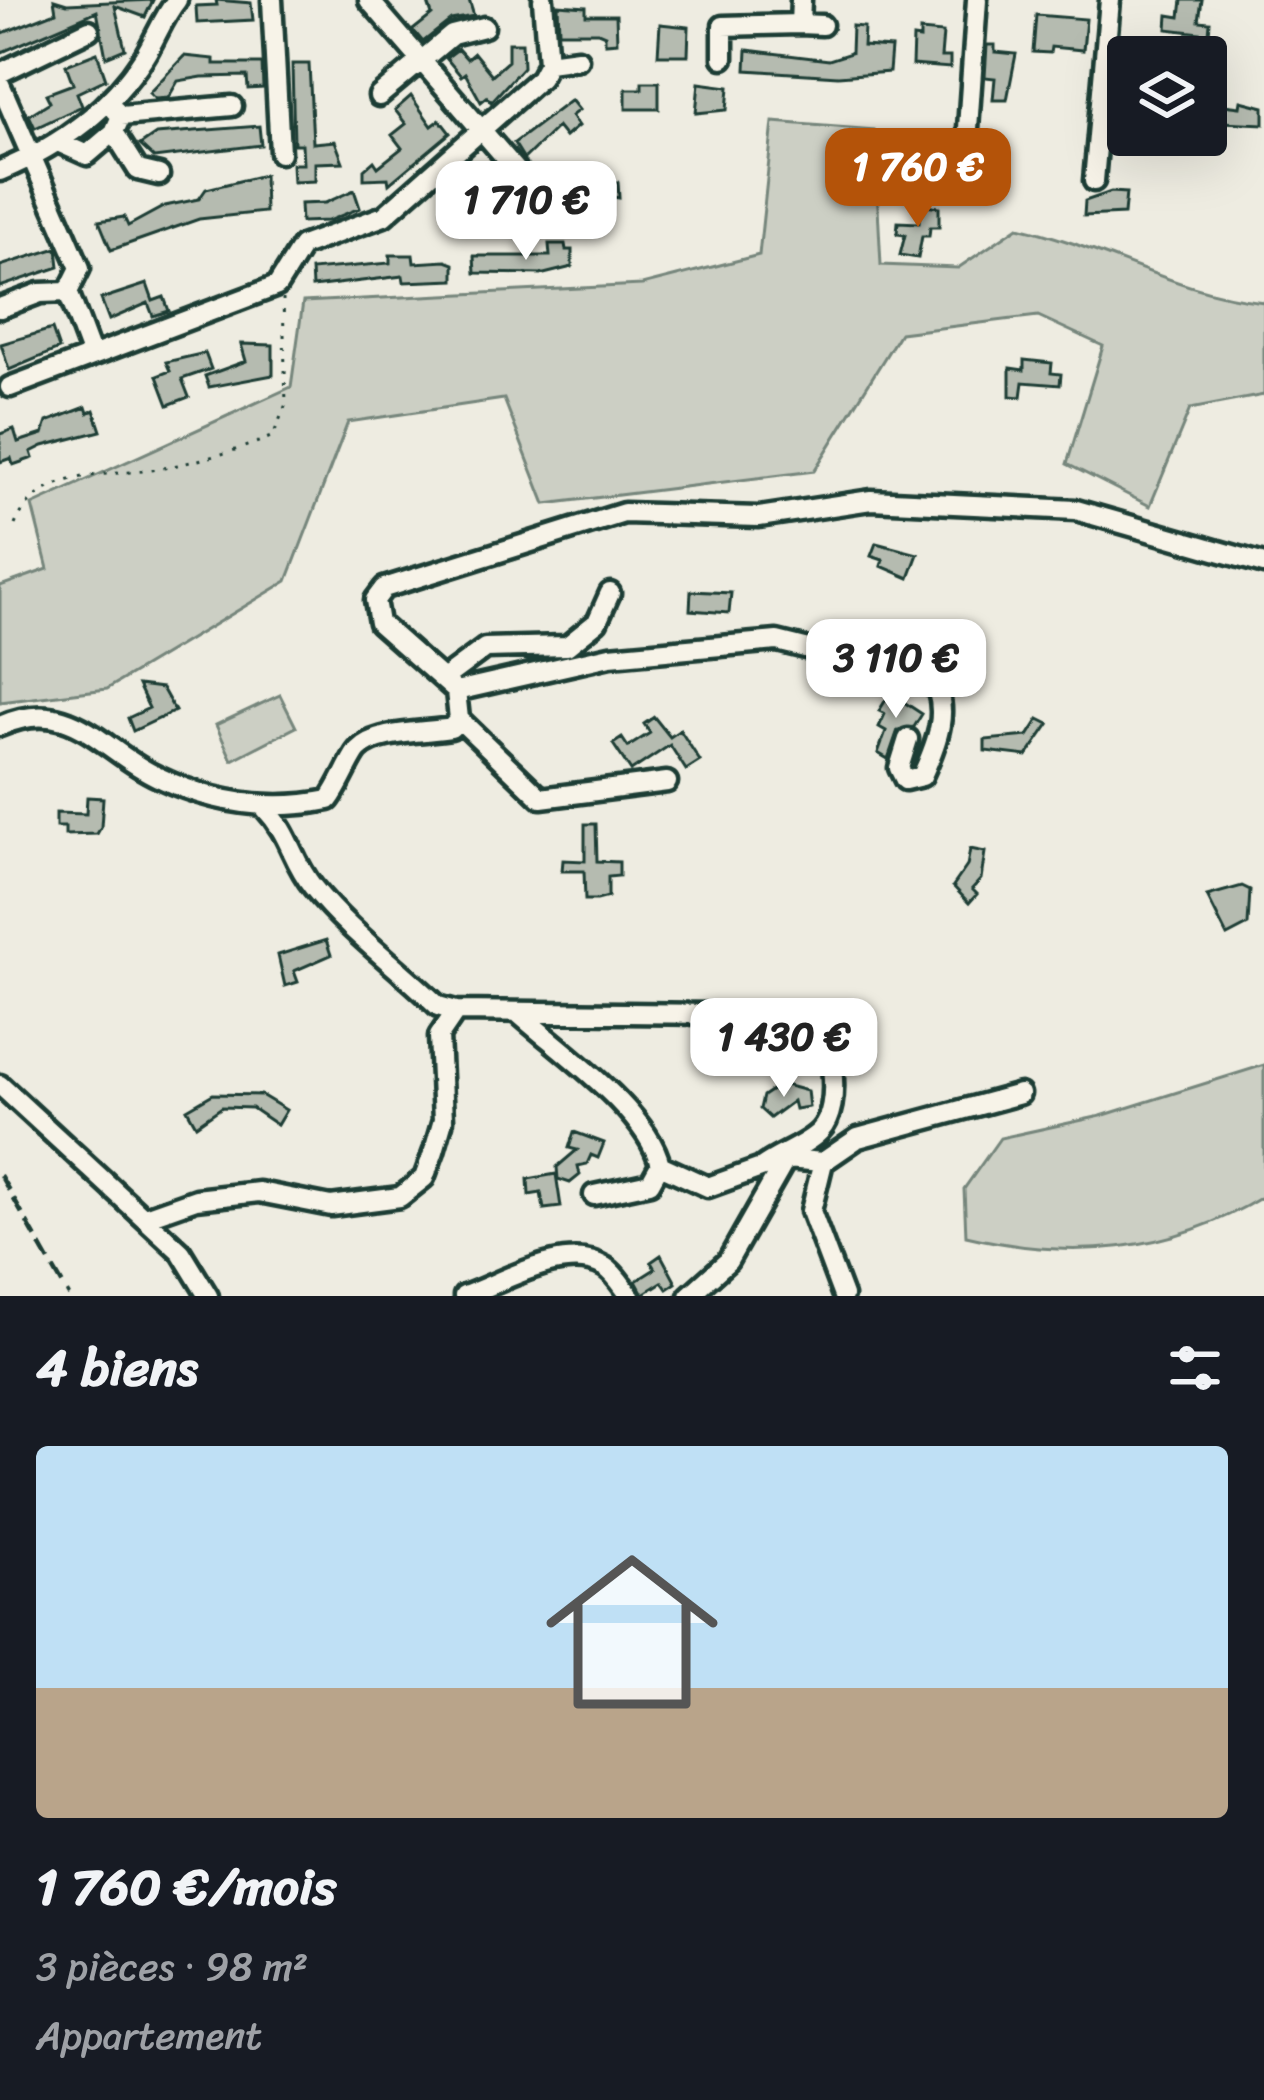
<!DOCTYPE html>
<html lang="fr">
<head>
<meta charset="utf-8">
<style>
	:root { --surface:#171b24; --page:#20242c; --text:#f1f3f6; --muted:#9ea1a6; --accent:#b45309 }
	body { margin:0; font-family:Sriracha,sans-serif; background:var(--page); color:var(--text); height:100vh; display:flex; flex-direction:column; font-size:45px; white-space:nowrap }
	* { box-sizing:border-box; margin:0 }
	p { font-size:39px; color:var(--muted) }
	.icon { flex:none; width:66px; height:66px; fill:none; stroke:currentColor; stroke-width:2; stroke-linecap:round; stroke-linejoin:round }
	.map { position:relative; height:1296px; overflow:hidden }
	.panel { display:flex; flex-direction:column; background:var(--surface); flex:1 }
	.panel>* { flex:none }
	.controls { position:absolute; left:1107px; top:36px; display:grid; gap:24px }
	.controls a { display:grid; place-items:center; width:120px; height:120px; border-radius:12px; background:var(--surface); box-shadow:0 12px 48px #0002; font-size:60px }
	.price { position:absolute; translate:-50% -102px; padding:0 27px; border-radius:24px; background:#fff; color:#222; font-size:39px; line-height:78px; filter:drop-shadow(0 3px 6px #0008) }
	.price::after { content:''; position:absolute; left:50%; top:72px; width:36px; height:27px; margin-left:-18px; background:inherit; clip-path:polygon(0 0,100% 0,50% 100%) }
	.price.selected { background:var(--accent); color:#fff }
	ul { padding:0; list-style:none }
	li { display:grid; align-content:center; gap:24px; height:636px; padding:0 36px }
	li span { display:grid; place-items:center; height:372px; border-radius:12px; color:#555 }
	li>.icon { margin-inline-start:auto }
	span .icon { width:216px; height:216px; fill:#fffc; stroke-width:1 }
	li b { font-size:51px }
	h2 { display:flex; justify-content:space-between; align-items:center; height:144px; padding:0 36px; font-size:51px }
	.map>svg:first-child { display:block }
	.green { fill:#cccfc4; stroke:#76867c; stroke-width:3 }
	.building { fill:#b5bbb0; stroke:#1f3d34; stroke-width:3 }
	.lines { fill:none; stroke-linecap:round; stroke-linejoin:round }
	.minor-casing { stroke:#1f3d34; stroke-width:27 }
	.path { stroke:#1f3d34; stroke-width:3; stroke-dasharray:3 9; stroke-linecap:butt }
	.minor { stroke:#f7f3e8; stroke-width:18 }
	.rail { stroke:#1f3d34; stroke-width:4.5; stroke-dasharray:18 9; stroke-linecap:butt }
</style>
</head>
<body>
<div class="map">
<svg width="1264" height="1296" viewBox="0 0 1264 1296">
	<rect width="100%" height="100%" fill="#eeece1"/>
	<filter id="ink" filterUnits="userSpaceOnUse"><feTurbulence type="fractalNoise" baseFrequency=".00833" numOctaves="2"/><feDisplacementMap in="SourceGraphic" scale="24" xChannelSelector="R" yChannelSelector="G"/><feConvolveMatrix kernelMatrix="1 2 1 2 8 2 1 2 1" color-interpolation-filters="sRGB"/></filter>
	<g filter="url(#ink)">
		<path class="green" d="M 773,122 L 874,130 L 881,265 L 958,268 L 1018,227 C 1104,247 1176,293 1264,302 L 1264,395 L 1190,409 L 1150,506 L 1067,464 L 1103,346 L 1038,316 L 900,333 L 814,471 L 545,504 L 504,399 L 348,422 L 287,581 L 107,689 L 0,702 L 0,586 L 48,569 L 32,505 L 291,387 L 303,302 L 642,285 L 759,255 Z
			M 280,695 L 296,727 L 232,760 L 216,725 Z
			M 1264,1065 L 1264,1196 C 1170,1253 1071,1261 966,1236 L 964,1189 L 1000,1138 L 1101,1116 Z"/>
		<path class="building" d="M 54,0 L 67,4 L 153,0 L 145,17 L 115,6 L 125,49 L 106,57 L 97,11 L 0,53 L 0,34 L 56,12 Z
			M 216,0 L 251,3 L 253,20 L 197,23 L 196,6 L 217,5 Z
			M 427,0 L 469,0 L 474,16 L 451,20 L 423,42 L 413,30 L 432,15 Z
			M 1182,0 L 1202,0 L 1199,21 L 1210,22 L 1209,34 L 1167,29 L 1168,15 L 1180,17 Z
			M 558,5 L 586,7 L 586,15 L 616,15 L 617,42 L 605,43 L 605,35 L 598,32 L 559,32 Z
			M 1036,15 L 1086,19 L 1083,50 L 1051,47 L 1050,53 L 1033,52 Z
			M 660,24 L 689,27 L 688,55 L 658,55 Z
			M 852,26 L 864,27 L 863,46 L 891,48 L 889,72 L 838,76 L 746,70 L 747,50 L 829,60 L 851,53 Z
			M 920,31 L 943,33 L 941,57 L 950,57 L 950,68 L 912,65 L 913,38 L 920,39 Z
			M 508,43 L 522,43 L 523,67 L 491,102 L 487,97 L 481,102 L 465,73 L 461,76 L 446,58 L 458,49 L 467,59 L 474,53 L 492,75 L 508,61 Z
			M 987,45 L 995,45 L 995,52 L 1016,54 L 1007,100 L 993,100 L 995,78 L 985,77 Z
			M 97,53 L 106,79 L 77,93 L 82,106 L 35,128 L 29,115 L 50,102 L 46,94 L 73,84 L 66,65 Z
			M 184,56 L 214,59 L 214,64 L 262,64 L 263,88 L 248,89 L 247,76 L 202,77 L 178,81 L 168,98 L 155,99 L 149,93 Z
			M 292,64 L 309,64 L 313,143 L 335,141 L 343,162 L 315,163 L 315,181 L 293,182 L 292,164 L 303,164 L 302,144 L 294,144 Z
			M 642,82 L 659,82 L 659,109 L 626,109 L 626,89 L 642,89 Z
			M 699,83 L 729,87 L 727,110 L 696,113 Z
			M 411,96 L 432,126 L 440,120 L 450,133 L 389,184 L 388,178 L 364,179 L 364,170 L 374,161 L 378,167 L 402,148 L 392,135 L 406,124 L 395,110 Z
			M 571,100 L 579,110 L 571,116 L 578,126 L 565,137 L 557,127 L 524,159 L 514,143 Z
			M 1241,101 L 1264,107 L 1264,124 L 1222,122 L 1224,105 L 1240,107 Z
			M 259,126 L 261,145 L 154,158 L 140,145 L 156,134 Z
			M 565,170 L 565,175 L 618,182 L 619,198 L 549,187 L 549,173 Z
			M 490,172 L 503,189 L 472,214 L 471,191 L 461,191 Z
			M 264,175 L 265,212 L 199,219 L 111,250 L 99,221 L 124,217 L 128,226 L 165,206 L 199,199 L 206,189 Z
			M 354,190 L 360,208 L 328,221 L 301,222 L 300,204 L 325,203 Z
			M 1111,192 L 1126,193 L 1124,214 L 1084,216 L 1085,201 Z
			M 920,204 L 939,207 L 939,227 L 930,227 L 929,236 L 922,236 L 918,258 L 900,255 L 905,235 L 897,234 L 898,222 L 919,223 Z
			M 549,244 L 565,244 L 566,250 L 572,250 L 572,267 L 544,274 L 475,273 L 474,256 L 550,256 Z
			M 57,248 L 59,267 L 0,287 L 0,266 Z
			M 390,255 L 413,255 L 414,263 L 446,261 L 454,264 L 454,280 L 404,282 L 403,276 L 312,287 L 311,270 L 390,263 Z
			M 147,284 L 153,301 L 164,297 L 169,311 L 153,316 L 148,303 L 109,320 L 101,299 Z
			M 52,329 L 59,349 L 9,370 L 1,344 Z
			M 241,344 L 273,345 L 273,375 L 209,387 L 205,376 L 246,361 Z
			M 205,353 L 211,369 L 182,379 L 189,397 L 168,405 L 157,376 L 170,371 L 166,362 Z
			M 1024,360 L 1052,363 L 1051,373 L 1061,374 L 1060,385 L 1023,382 L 1021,397 L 1010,396 L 1010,368 L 1024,370 Z
			M 86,407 L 88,413 L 94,410 L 101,431 L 43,446 L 31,452 L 33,458 L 13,465 L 11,458 L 0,462 L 0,434 L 14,429 L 18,442 L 43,434 L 47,422 Z
			M 876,543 L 918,554 L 909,578 L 881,566 L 883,560 L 871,556 Z
			M 691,591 L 731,593 L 729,613 L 690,610 Z
			M 138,685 L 162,688 L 175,711 L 133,731 L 128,718 L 149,708 Z
			M 890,693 L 922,714 L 914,727 L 898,730 L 888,759 L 878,753 L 886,731 L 879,727 L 885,714 L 879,711 Z
			M 654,717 L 670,737 L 680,730 L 700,761 L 686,770 L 670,745 L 631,771 L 613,744 L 622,738 L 628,747 L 650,733 L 644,724 Z
			M 1039,719 L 1049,724 L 1027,756 L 985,751 L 985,740 L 1028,736 Z
			M 87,797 L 103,798 L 101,827 L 97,834 L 65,835 L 65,827 L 56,827 L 56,813 L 86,814 Z
			M 585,824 L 596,824 L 597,861 L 619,862 L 619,876 L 608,877 L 608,897 L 597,900 L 585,900 L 584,871 L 562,871 L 563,860 L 585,861 Z
			M 970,849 L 985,852 L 981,879 L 972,889 L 977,894 L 969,903 L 953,886 L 967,866 Z
			M 1242,886 L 1250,890 L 1248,925 L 1227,936 L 1207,896 Z
			M 326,940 L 331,955 L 294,971 L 298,982 L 285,986 L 278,955 Z
			M 781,1084 L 807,1091 L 809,1107 L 795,1109 L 793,1101 L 770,1118 L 760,1109 L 763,1096 Z
			M 213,1094 L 261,1095 L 286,1110 L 277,1125 L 252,1108 L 222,1107 L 196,1125 L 187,1109 Z
			M 574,1132 L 604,1143 L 598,1158 L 591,1155 L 587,1164 L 578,1166 L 580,1175 L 570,1183 L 558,1179 L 557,1167 L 577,1150 L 569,1148 Z
			M 556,1174 L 561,1207 L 544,1209 L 541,1193 L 529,1195 L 528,1179 Z
			M 661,1255 L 676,1283 L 667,1289 L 662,1282 L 643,1294 L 636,1281 L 655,1269 L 651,1262 Z"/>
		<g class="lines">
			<defs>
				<path id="minor" d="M 272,0 L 280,153
					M 369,0 L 555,215
					M 801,0 L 800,24 L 822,25
					M 723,58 L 723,26 L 800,24
					M 548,63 L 578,59
					M 0,73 L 89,30
					M 0,84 L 80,268 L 68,292
					M 379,96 L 452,35 L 484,27
					M 115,110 L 121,116 L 114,132 L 138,170 L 159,175
					M 121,116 L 232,106
					M 58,142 L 87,155 L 114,132
					M 0,171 C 58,147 110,110 144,57 C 156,38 163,17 177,0
					M 965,171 L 977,0
					M 1094,181 L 1110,0
					M 68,292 L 92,356
					M 0,308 L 40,293 L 68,292
					M 10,387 L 277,286 L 302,246 L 384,216 L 540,78 L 548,63 L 543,0
					M 443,679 L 485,648 L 567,646 L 597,622 L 610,593
					M 456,691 L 610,656 L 777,641 L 857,661 L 905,665 L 930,676 C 952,707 937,743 922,776 L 905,780 L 899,768 L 908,739
					M 459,719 L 541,798 L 667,782
					M 0,726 C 72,694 101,751 158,777 C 213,803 269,812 329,800 C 340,786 350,759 358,750 C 377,730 425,733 451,728 L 459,719 L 456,691 L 379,623 L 375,600 L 384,588 L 624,513 L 759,517 L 871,500 L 1076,510 L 1264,564
					M 264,807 C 292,837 290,858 313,887 C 348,931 398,967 438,1006 L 456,1011
					M 518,1013 C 559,1050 648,1111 660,1165 L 650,1183 L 594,1195
					M 0,1085 L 181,1252 L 208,1296
					M 660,1165 L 708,1187 L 786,1159 L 823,1162
					M 145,1217 L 196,1199 L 259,1192 L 331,1206 L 400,1197 L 424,1178 L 434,1151 L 443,1120 L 439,1036 L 456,1011 L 808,1015 C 834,1034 843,1107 820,1131 C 806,1146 779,1154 762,1167
					M 464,1296 C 502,1283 565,1243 605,1267 C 615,1273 623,1287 630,1296
					M 689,1296 L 728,1261 L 786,1159
					M 843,1296 L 811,1211 L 823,1162 L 858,1138 L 1020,1094"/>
			</defs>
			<use href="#minor" class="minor-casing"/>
			<path class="path" d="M 15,525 C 41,465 111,478 164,468 C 200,460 239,451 273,436 L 286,404 L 283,299"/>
			<use href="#minor" class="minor"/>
			<path class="rail" d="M 0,1175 L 69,1296"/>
		</g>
	</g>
</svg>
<div class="controls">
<a><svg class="icon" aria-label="layers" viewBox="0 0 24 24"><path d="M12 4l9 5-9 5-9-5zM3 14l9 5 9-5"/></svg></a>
</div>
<b class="price selected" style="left:918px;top:230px">1 760 €</b>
<b class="price" style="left:526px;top:263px">1 710 €</b>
<b class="price" style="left:896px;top:721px">3 110 €</b>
<b class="price" style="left:784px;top:1100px">1 430 €</b>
</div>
<section class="panel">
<h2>4 biens<svg class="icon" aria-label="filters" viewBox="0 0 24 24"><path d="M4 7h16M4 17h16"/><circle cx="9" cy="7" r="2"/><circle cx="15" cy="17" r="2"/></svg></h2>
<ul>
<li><span style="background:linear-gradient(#bfe0f5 65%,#b9a48a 0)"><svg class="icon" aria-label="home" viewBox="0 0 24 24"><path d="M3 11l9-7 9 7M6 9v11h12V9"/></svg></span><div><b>1 760 €/mois</b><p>3 pièces · 98 m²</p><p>Appartement</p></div></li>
</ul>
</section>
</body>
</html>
